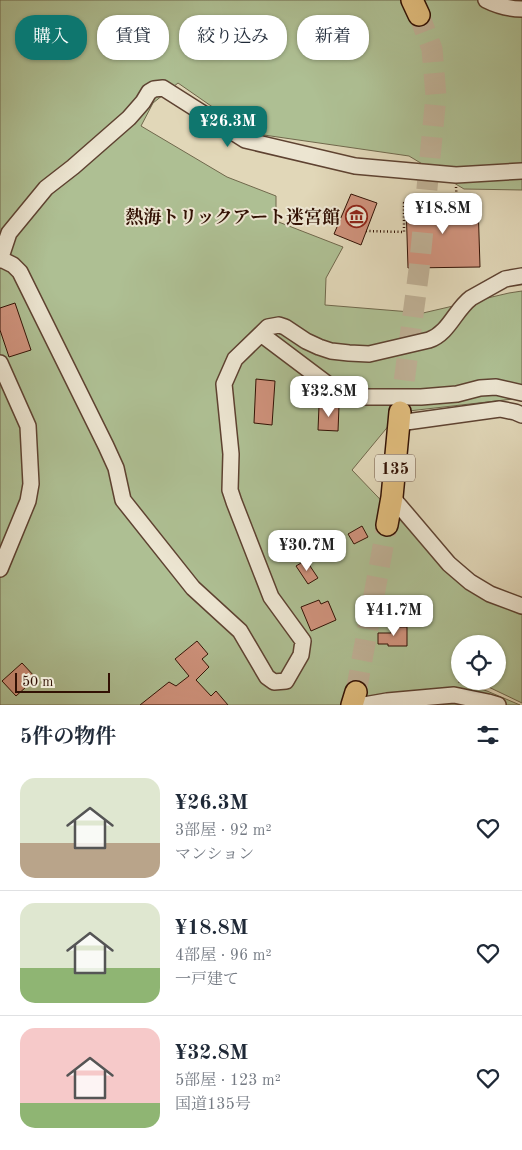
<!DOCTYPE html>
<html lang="ja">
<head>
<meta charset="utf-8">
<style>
	:root { --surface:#fff; --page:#f6f6f7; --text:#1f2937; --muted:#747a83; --line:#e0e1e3; --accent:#0f766e }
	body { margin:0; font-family:"Old Standard TT","Noto Serif JP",serif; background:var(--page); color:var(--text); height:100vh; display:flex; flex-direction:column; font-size:19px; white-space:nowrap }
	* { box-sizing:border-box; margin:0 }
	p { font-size:16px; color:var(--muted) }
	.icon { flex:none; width:28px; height:28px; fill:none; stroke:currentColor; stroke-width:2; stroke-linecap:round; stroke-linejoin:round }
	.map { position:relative; height:705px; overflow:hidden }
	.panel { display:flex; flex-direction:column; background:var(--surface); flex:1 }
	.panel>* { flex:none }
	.top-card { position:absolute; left:15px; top:15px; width:492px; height:45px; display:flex; gap:10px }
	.buttons { position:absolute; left:451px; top:635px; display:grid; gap:10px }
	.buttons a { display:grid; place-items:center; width:55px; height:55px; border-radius:50%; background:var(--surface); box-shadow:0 1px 4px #0004; font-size:25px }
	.scale { position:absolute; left:15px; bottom:12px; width:95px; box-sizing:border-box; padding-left:5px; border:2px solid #321104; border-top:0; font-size:14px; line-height:18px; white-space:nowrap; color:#321104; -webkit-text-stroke:4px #ece5d1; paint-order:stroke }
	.price { position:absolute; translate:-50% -42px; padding:0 11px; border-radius:10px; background:#fff; color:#222; font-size:16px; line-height:32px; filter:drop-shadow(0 1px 2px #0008) }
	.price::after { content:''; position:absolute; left:50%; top:30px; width:15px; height:11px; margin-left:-8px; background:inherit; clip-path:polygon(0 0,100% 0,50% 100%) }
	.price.active { background:var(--accent); color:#fff }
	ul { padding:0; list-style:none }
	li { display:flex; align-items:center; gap:15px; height:125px; padding:0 20px }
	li+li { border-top:1px solid var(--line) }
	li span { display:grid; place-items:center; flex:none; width:140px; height:100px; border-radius:15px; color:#555 }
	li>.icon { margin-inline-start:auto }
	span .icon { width:60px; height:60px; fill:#fffc; stroke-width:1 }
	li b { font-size:21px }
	h2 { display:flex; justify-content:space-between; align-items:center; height:60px; padding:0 20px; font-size:21px }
	.tag { padding:0 18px; border-radius:20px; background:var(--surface); box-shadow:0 1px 4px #0004; font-size:18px; line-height:45px }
	.tag.active { background:var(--accent); color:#fff }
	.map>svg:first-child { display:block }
	.green { fill:#aebf93; stroke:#70684c; fill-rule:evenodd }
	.building { fill:#cf927c; stroke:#321104 }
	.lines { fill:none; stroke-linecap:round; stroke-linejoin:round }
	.highway-tunnel { stroke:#beaf94; stroke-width:21; stroke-dasharray:21 11; stroke-linecap:butt }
	.minor-casing { stroke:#5e4231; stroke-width:18 }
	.highway-casing { stroke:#321104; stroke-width:24 }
	.path { stroke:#321104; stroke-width:2.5; stroke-dasharray:1 2.5; stroke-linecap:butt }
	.minor { stroke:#ece5d1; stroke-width:15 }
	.highway { stroke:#e0bc7c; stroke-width:21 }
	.labels { text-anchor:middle; stroke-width:4; stroke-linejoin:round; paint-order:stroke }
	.shield { fill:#ece5d1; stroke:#6a5142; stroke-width:1 }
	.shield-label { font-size:16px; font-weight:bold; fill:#321104 }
	.poi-label { font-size:18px; font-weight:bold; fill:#321104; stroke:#ece5d1; text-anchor:end }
</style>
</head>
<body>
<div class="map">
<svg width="522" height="705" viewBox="0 0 522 705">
	<rect width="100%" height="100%" fill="#e1d7b8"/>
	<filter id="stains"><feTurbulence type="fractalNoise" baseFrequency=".004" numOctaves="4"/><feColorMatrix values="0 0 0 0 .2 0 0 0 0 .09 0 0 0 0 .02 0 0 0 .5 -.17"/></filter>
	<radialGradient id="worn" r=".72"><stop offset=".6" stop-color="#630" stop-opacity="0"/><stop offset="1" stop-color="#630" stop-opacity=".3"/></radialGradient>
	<path class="green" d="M 0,0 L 522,0 L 522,190 L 464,189 L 409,156 L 250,133 L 178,83 L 153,103 L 141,126 L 227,177 L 276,196 L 276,221 L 343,247 L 326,278 L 325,305 L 423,313 L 509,293 L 522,291 L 522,398 L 400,412 L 352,470 L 444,566 L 522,611 L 522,703 L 476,681 L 458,682 L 487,691 L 520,705 L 0,705 ZM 460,644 L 498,644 L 498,681 L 460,681 Z"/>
	<path class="building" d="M 351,194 L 377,203 L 361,245 L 334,234 Z
		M 478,203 L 480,267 L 408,268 L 406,204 Z
		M 15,303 L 31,350 L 9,357 L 0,330 L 0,308 Z
		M 256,379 L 275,381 L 272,425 L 254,423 Z
		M 319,406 L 339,406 L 338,431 L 318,430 Z
		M 362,526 L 368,537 L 354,544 L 348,534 Z
		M 306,560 L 318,578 L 308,584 L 296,566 Z
		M 319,600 L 321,604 L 328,601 L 336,620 L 311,631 L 301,607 Z
		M 391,627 L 407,627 L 407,646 L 388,646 L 388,644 L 378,644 L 378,633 L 391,633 Z
		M 197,641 L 208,654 L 202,659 L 209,667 L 196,680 L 211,696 L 216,691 L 228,705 L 140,705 L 169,682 L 176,686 L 189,676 L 175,659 Z
		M 22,663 L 36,678 L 16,696 L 2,681 Z"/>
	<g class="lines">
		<path class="highway-tunnel" d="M 400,412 L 419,270 L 436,96 L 432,49 L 419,15
			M 356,692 L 387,525"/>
		<defs>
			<path id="minor" d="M 486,0 C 498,6 508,9 522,9
				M 1,259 L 13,265 L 20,272 L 106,446 L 116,468 L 123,500 L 193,588 L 240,631 L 267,677 L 274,682 L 286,681 L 301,655 L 303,641 L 271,597 L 234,502 L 230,490 L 231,454 L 224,384 L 235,359 L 268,327 L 279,325 L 285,327 L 306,341 L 319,347 L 331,351 L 349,353 L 369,354 L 429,340 C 449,333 455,310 471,298 L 505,279 L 522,276
				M 0,260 L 9,233 L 46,188 L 73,167 L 129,118 L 143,102 L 149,92 L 154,89 L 163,88 L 245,140 L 355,166 L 456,175 L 522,171
				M 261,334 L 338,392 L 366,397 L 421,397 L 457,394 L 480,388 L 496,387 L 522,393
				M 0,363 L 28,426 L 31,484 L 28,501 L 0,569
				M 399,423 L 500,409 L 515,412 L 522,415
				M 392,497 L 449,564 L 470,582 L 490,594 L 522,606
				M 364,705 L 387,701 L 454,695 L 488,702 L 498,705"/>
			<path id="highway" d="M 412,0 L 419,15
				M 387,525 L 392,497 L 400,412
				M 352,705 L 356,692"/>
		</defs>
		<use href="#minor" class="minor-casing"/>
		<use href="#highway" class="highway-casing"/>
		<path class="path" d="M 456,187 L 457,203
			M 366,231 L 404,232 L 404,203 L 456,201"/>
		<use href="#minor" class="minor"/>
		<use href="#highway" class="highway"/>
	</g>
	<defs>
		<symbol id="museum-ring" viewBox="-11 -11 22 22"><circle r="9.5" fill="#ece5d1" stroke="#8f2418" stroke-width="1.5"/><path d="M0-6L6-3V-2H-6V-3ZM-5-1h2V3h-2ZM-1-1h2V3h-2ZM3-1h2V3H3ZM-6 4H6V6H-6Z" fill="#8f2418"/></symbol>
	</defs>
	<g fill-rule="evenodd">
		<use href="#museum-ring" x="344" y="204" width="25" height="25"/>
	</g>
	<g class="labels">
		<rect class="shield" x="375" y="454.5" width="40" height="27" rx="4"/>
		<g class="shield-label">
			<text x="395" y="474">135</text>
		</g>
		<g class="poi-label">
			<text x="340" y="223">熱海トリックアート迷宮館</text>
		</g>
	</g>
	<rect width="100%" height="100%" filter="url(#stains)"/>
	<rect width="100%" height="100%" fill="url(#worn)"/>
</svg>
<div class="buttons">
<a><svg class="icon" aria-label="locate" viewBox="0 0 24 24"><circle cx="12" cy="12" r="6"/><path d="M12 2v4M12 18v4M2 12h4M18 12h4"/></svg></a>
</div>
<div class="scale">50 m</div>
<b class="price active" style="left:228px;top:148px">¥26.3M</b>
<b class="price" style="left:443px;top:235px">¥18.8M</b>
<b class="price" style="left:329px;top:418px">¥32.8M</b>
<b class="price" style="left:307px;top:572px">¥30.7M</b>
<b class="price" style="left:394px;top:637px">¥41.7M</b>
<div class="top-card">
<a class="tag active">購入</a>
<a class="tag">賃貸</a>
<a class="tag">絞り込み</a>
<a class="tag">新着</a>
</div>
</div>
<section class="panel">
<h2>5件の物件<svg class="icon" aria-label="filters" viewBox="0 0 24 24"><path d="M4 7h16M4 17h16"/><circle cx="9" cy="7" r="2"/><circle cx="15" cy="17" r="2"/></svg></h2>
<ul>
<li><span style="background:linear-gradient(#dfe7d0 65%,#b9a48a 0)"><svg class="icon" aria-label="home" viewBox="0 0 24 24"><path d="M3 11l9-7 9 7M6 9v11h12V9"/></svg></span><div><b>¥26.3M</b><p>3部屋 · 92 m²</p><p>マンション</p></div><svg class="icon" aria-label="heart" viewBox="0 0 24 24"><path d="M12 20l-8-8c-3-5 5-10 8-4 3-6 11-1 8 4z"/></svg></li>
<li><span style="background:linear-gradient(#dfe7d0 65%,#8fb573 0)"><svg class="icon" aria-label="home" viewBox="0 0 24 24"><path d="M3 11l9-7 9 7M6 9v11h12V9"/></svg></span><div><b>¥18.8M</b><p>4部屋 · 96 m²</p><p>一戸建て</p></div><svg class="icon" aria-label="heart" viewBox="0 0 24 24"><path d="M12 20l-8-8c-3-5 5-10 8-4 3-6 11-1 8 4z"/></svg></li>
<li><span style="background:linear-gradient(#f6c9c9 75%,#8fb573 0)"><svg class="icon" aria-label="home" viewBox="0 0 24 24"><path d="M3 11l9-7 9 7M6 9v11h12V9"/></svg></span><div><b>¥32.8M</b><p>5部屋 · 123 m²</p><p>国道135号</p></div><svg class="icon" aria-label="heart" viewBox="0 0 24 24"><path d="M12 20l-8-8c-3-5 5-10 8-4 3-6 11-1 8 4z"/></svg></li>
</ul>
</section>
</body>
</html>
